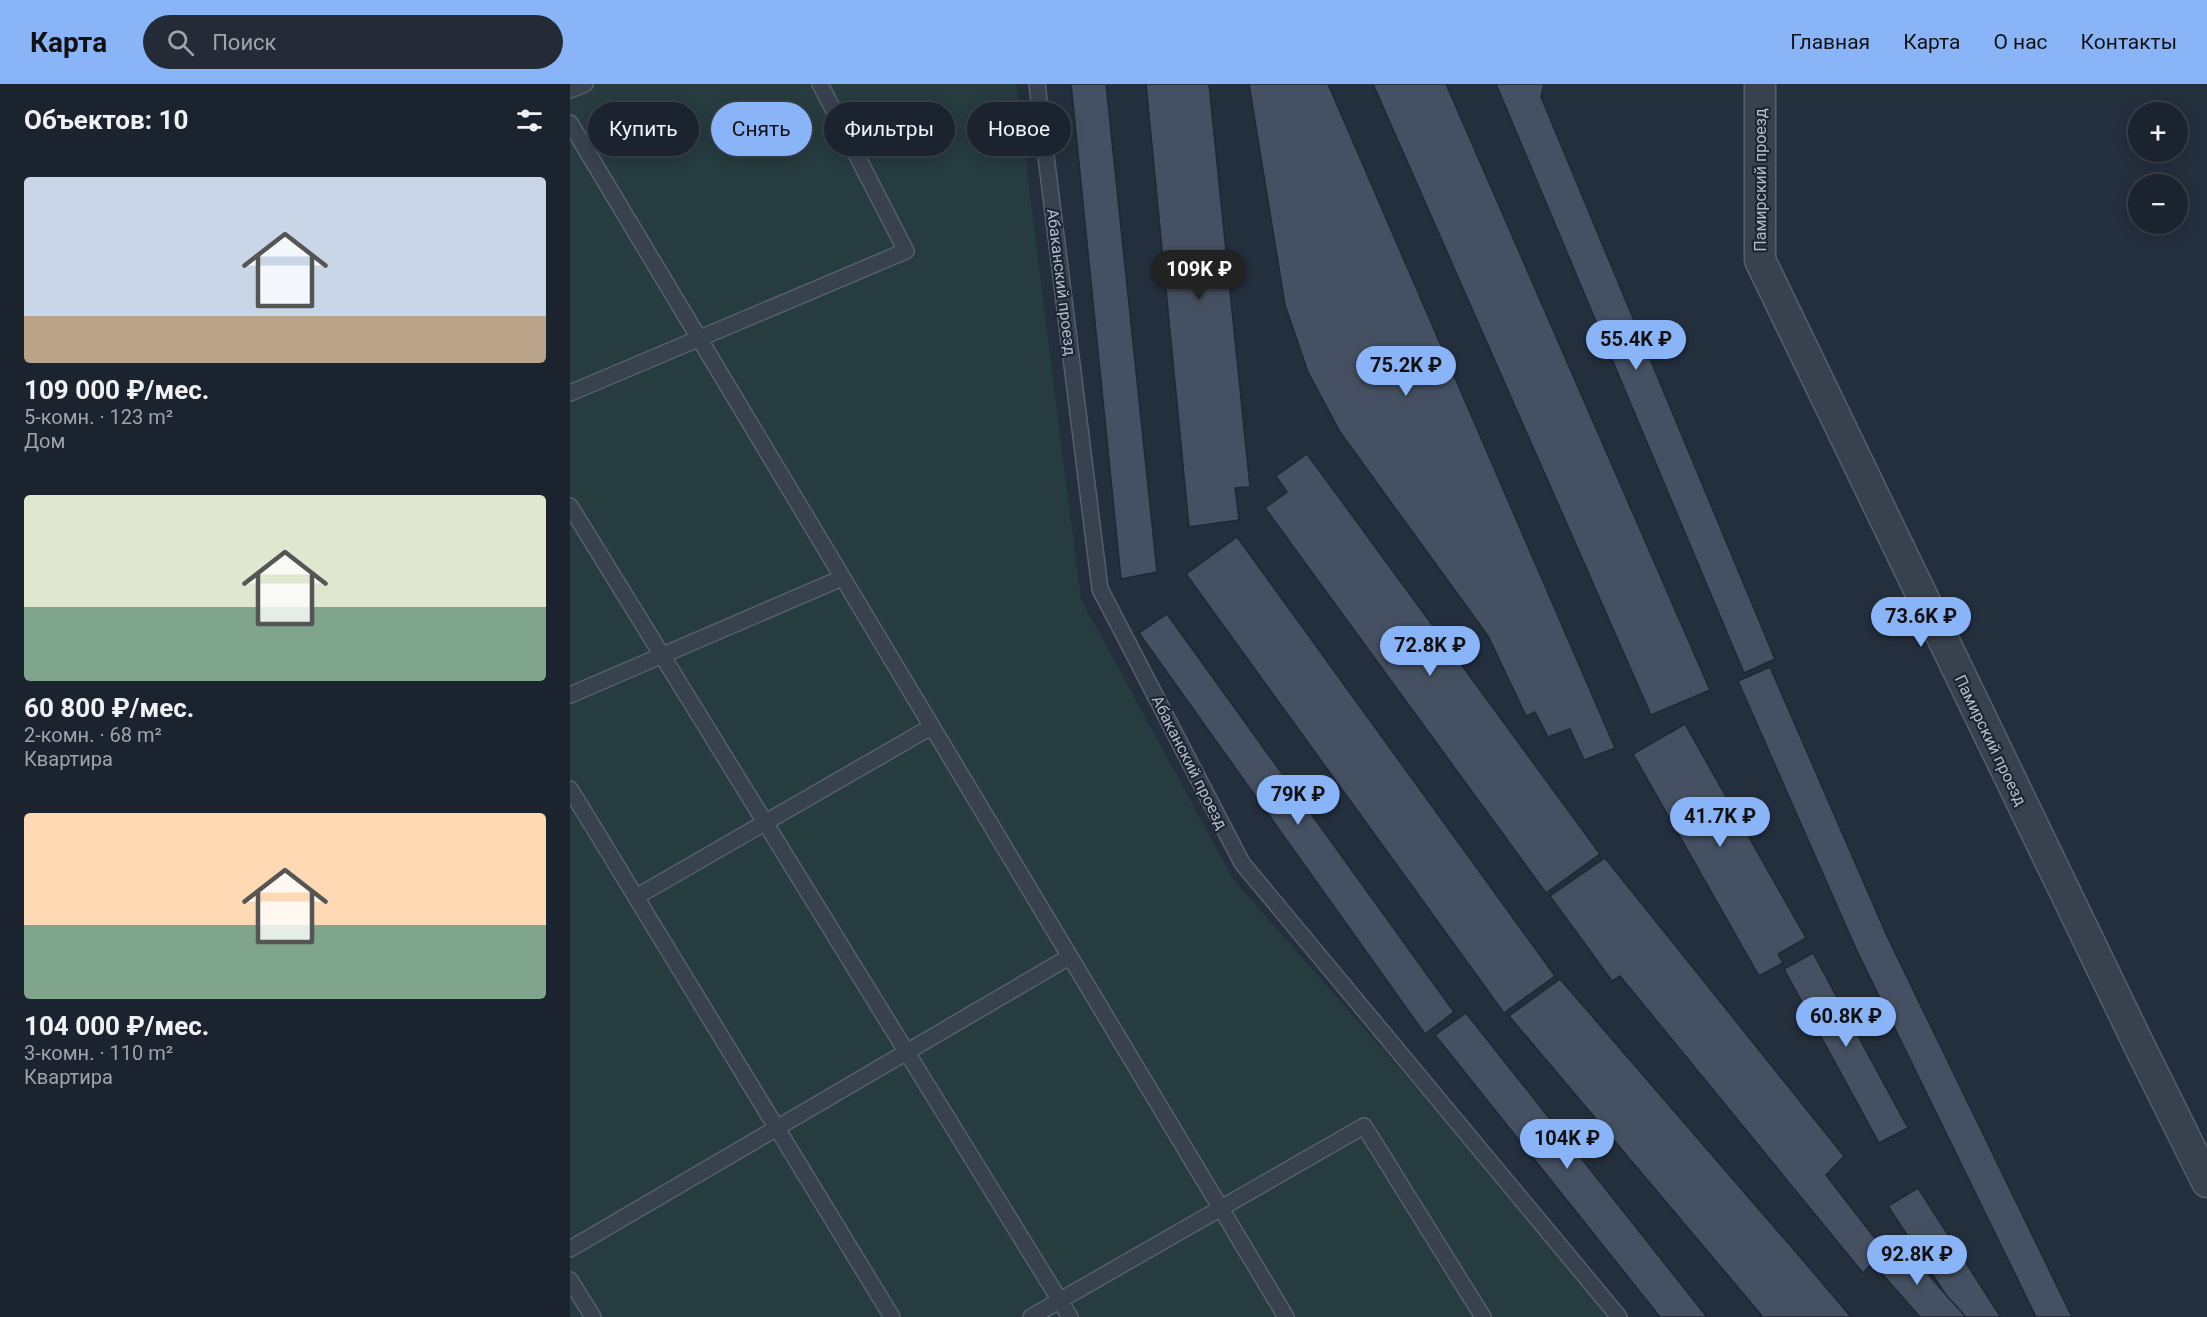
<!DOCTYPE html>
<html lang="ru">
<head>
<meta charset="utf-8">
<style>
	:root { --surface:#1b232e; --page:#242b36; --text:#f1f3f6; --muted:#a0a4aa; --line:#39404a; --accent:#8ab4f8 }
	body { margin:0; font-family:Roboto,sans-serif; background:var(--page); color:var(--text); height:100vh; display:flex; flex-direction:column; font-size:22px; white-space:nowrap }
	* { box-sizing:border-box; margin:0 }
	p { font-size:20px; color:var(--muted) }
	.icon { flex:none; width:33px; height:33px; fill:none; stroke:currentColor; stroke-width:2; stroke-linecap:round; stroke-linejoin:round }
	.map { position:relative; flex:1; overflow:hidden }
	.details { display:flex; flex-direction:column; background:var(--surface); width:570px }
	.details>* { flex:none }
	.guide { position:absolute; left:18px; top:18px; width:570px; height:54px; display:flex; gap:12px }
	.controls { position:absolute; left:1558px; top:18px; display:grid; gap:12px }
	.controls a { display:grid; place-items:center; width:60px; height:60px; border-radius:50%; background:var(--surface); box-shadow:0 3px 15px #0003,0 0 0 2px var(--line); font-size:30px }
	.price { position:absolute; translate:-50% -51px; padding:0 14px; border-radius:21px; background:var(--accent); color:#111; font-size:20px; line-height:39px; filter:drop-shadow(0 2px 3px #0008) }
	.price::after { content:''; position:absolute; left:50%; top:36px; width:18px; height:14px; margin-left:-9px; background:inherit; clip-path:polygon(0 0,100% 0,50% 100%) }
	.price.current { background:#222; color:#fff }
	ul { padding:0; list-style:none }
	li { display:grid; align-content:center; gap:12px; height:318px; padding:0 24px }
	li span { display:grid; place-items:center; height:186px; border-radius:6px; color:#555 }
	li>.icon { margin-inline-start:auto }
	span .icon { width:108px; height:108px; fill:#fffc; stroke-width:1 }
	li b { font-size:26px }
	h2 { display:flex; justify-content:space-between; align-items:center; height:72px; padding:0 24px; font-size:26px }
	.pill { padding:0 21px; border-radius:27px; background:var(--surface); box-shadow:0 3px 15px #0003,0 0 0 2px var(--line); font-size:21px; line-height:54px }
	.pill.current { background:var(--accent); color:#111 }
	header { display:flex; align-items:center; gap:36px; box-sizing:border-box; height:84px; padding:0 30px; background:var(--accent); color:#111 }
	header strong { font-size:28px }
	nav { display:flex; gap:33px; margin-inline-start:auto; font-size:21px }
	.search { width:420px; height:54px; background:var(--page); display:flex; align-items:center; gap:15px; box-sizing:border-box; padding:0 21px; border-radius:33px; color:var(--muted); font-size:22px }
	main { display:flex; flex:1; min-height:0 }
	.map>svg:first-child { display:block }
	.green { fill:#263c3f }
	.building { fill:#455162; stroke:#1f2835; stroke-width:1.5 }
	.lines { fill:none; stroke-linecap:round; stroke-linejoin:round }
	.lane-casing { stroke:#565f6c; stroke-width:18 }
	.street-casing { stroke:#565f6c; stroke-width:33 }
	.lane { stroke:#38414e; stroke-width:15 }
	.street { stroke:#38414e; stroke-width:30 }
	.labels { text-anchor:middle; stroke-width:4.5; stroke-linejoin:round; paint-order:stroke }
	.street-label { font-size:16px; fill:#b4bcc9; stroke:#1d2633 }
</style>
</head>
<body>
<header>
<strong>Карта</strong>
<div class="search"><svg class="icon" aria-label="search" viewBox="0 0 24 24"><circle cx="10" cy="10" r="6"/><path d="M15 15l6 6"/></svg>Поиск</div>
<nav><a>Главная</a><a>Карта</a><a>О нас</a><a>Контакты</a></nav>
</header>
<main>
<section class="details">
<h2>Объектов: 10<svg class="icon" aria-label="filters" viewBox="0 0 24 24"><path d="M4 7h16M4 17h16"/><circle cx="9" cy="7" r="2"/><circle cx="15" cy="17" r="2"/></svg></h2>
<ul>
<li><span style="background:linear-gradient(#c9d6e8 75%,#b9a48a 0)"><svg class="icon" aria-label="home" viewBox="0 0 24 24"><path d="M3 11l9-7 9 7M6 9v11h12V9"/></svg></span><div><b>109 000 ₽/мес.</b><p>5-комн. · 123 m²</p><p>Дом</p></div></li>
<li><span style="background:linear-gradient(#dfe7d0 60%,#7fa58c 0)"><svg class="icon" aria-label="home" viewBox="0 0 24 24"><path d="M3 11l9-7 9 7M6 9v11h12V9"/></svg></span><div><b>60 800 ₽/мес.</b><p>2-комн. · 68 m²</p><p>Квартира</p></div></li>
<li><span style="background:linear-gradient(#ffd9b3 60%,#7fa58c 0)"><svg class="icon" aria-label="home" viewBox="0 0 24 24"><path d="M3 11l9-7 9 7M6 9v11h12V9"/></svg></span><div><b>104 000 ₽/мес.</b><p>3-комн. · 110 m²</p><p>Квартира</p></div></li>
</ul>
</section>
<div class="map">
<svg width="1637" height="1233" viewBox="0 0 1637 1233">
	<rect width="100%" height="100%" fill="#242f3e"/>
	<path class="green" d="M 0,0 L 446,0 L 511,515 L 663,795 L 851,1009 L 1038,1233 L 0,1233 Z"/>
	<path class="building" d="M 501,0 L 536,0 L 587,488 L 551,495 Z
		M 576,0 L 639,0 L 680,403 L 665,404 L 669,436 L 619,443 Z
		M 679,0 L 758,0 L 1045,664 L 1014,676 L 1000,645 L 978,653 L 965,628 L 956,632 L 918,552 L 770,348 L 738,288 L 715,221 Z
		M 803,0 L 876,0 L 1140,606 L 1081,631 Z
		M 926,0 L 974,0 L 971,13 L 1205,575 L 1174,589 Z
		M 737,370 L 1030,770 L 976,809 L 695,424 L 717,408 L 706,392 Z
		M 667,453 L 985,892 L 934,929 L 616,490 Z
		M 597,530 L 884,928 L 855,950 L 569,549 Z
		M 1200,583 L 1317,852 L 1502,1233 L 1466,1233 L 1287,867 L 1168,597 Z
		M 1115,640 L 1236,854 L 1208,870 L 1213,879 L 1189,892 L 1063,670 Z
		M 1035,774 L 1274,1072 L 1256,1091 L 1314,1166 L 1293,1189 L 1050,892 L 1042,897 L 980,812 Z
		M 1243,869 L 1338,1044 L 1309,1059 L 1214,885 Z
		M 990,895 L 1237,1181 L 1281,1233 L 1193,1233 L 939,932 Z
		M 896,929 L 1137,1233 L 1090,1233 L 865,951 Z
		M 1348,1104 L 1430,1232 L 1428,1233 L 1396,1233 L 1376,1211 L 1318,1122 Z
		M 1333,1161 L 1376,1211 L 1396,1233 L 1350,1233 L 1307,1184 Z"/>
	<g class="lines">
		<defs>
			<path id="lane" d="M 467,0 L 530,505 L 672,779 L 1049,1233
				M 0,6 L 15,0
				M 0,39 L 716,1233
				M 0,309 L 336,167 L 250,0
				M 0,422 L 500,1233
				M 0,611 L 272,494
				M 0,705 L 322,1233
				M 66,813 L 361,643
				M 0,1165 L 499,873
				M 0,1196 L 23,1233
				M 461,1233 L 794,1042 L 913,1233"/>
			<path id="street" d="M 1190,0 L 1190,176 L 1569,961 L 1637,1098"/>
		</defs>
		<use href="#lane" class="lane-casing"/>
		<use href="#street" class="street-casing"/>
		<use href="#lane" class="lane"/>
		<use href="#street" class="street"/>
	</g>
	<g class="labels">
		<g class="street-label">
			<text transform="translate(1190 96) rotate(-90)" y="6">Памирский проезд</text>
			<text transform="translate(492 198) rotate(83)" y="6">Абаканский проезд</text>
			<text transform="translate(1421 656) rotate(64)" y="6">Памирский проезд</text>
			<text transform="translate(620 678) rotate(63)" y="6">Абаканский проезд</text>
		</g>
	</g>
</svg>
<div class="controls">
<a>+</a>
<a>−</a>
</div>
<b class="price current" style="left:629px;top:217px">109K ₽</b>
<b class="price" style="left:1066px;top:287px">55.4K ₽</b>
<b class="price" style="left:836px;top:313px">75.2K ₽</b>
<b class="price" style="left:1351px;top:564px">73.6K ₽</b>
<b class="price" style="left:860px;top:593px">72.8K ₽</b>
<b class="price" style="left:728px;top:742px">79K ₽</b>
<b class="price" style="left:1150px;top:764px">41.7K ₽</b>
<b class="price" style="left:1276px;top:964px">60.8K ₽</b>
<b class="price" style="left:997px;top:1086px">104K ₽</b>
<b class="price" style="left:1347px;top:1202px">92.8K ₽</b>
<div class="guide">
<a class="pill">Купить</a>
<a class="pill current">Снять</a>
<a class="pill">Фильтры</a>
<a class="pill">Новое</a>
</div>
</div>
</main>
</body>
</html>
